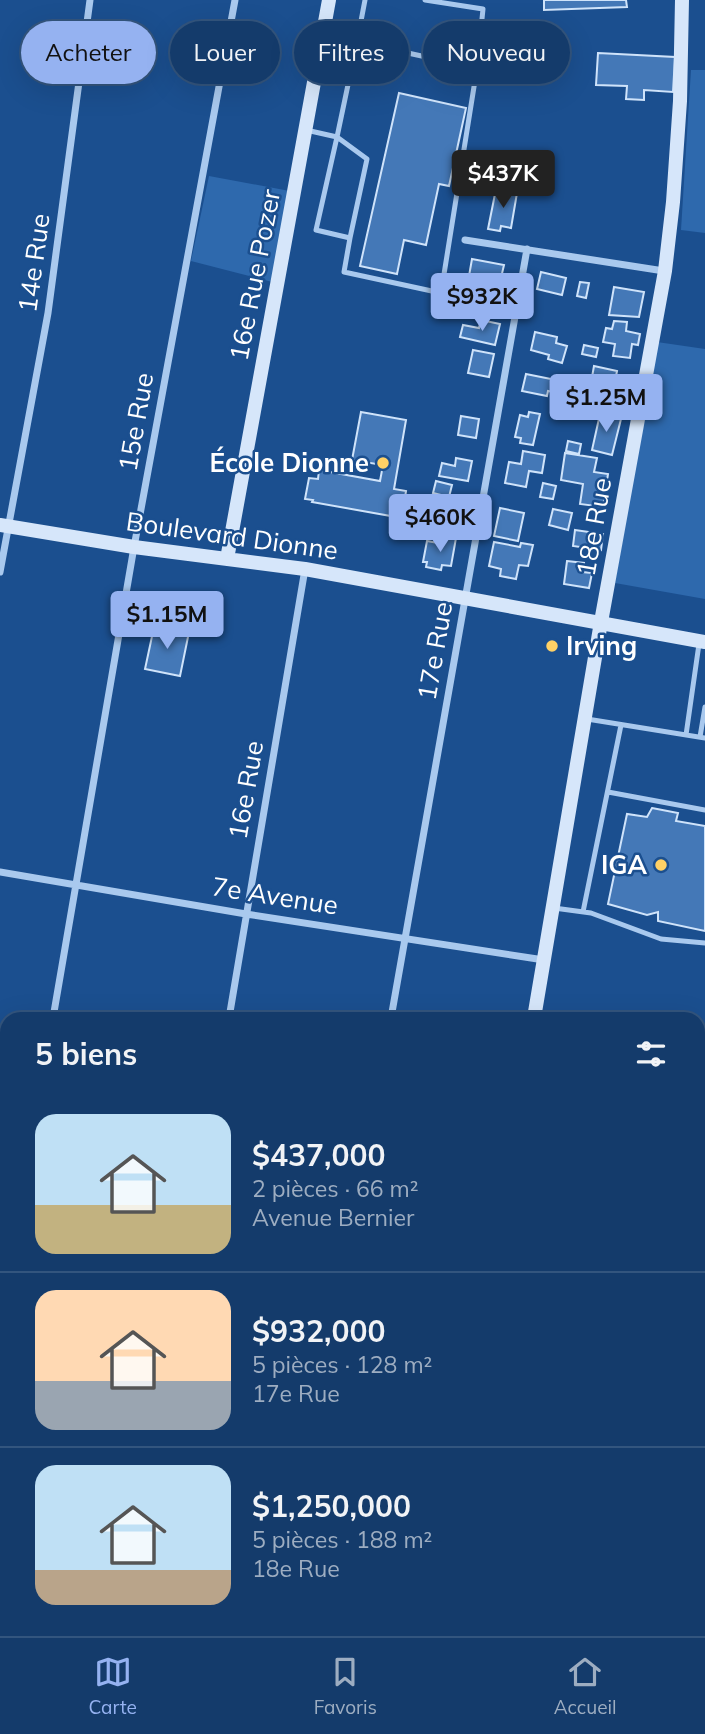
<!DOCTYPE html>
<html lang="fr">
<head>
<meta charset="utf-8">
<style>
	:root { --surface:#143b6b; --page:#214673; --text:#f1f3f6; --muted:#9dadc1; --line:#33557e; --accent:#95b2f1 }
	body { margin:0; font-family:Mulish,sans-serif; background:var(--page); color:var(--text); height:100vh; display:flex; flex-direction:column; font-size:26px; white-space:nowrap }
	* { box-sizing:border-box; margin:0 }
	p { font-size:23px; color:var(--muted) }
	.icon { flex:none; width:38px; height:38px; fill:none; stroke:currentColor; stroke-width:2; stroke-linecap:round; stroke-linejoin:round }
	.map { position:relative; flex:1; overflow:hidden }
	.panel { position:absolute; left:0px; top:1012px; width:705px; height:625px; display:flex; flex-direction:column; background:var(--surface); border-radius:21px 21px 0 0; box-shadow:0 7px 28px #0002,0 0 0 2px var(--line) }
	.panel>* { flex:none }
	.hud { position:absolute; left:21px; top:21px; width:663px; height:63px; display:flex; gap:14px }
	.price { position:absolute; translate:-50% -60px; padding:0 16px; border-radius:7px; background:var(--accent); color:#111; font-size:23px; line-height:46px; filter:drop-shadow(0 2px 4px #0008) }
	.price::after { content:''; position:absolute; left:50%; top:42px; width:21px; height:16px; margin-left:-10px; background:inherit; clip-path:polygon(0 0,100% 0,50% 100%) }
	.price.current { background:#222; color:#fff }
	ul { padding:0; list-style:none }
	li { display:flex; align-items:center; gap:21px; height:175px; padding:0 35px }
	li+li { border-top:2px solid var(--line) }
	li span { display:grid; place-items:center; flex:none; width:196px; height:140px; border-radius:21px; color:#555 }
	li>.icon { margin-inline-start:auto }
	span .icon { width:84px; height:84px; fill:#fffc; stroke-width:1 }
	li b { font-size:30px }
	h2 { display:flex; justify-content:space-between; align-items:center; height:84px; padding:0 35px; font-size:30px }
	.pill { padding:0 24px; border-radius:32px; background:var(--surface); box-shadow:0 7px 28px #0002,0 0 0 2px var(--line); font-size:24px; line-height:63px }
	.pill.current { background:var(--accent); color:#111 }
	.menu { display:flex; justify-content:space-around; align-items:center; height:98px; border-top:2px solid var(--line); background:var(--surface); font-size:19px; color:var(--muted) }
	.menu a { display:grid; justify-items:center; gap:4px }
	.menu .current { color:var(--accent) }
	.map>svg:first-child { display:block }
	.green { fill:#2e69ad }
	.building { fill:#4478b7; stroke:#cfe3fa; stroke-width:2 }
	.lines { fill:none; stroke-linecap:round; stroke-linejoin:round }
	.lane { stroke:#a9c9ee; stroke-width:5 }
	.street { stroke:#a9c9ee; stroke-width:7 }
	.secondary { stroke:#d6e6fa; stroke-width:14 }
	.poi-dot { fill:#ffd166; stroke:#1b4f8f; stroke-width:2.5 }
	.labels { text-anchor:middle; stroke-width:5; stroke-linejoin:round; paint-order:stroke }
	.street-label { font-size:26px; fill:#fff; stroke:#1b4f8f }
	.poi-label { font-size:26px; font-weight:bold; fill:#fff; stroke:#1b4f8f; text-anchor:end }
</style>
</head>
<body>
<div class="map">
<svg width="705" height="1636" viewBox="0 0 705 1636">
	<rect width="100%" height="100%" fill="#1b4f8f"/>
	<path class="green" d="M 691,70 L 705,70 L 705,233 L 681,230 Z
		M 209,176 L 295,192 L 280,284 L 191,261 Z
		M 657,342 L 705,349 L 705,599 L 615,583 Z"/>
	<path class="building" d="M 544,0 L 626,0 L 627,7 L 544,10 Z
		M 598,53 L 675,57 L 673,92 L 644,90 L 644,100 L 626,99 L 627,86 L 596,85 Z
		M 399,93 L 466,108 L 449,186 L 439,184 L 426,245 L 404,240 L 397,274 L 360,266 Z
		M 496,189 L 517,193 L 511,228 L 501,226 L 500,231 L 488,229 Z
		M 472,259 L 504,265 L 500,282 L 469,276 Z
		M 541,272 L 566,278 L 562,295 L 537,289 Z
		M 580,282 L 589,283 L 586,298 L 577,296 Z
		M 614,287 L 644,292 L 639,317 L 609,315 Z
		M 481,320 L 500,324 L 495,345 L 460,337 L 463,325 L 479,328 Z
		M 614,321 L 627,322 L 626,331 L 640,334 L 638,345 L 632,344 L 630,358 L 613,356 L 615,344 L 603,342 L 606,328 L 612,329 Z
		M 535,332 L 557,337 L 556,343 L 567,346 L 562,363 L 548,359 L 549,355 L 531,350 Z
		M 584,345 L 598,348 L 596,357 L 582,354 Z
		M 473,350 L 494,354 L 489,377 L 468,373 Z
		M 594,366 L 617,371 L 614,387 L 626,389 L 622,410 L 602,407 L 605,390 L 590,388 Z
		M 526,374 L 561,381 L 558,393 L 548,391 L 547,396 L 522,391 Z
		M 554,395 L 570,399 L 568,409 L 552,406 Z
		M 361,412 L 406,420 L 394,489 L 406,491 L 402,518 L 312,502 L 313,500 L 305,499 L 309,478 L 318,479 L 319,470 L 380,481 L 383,465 L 352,460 Z
		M 529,412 L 540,414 L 533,445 L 520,443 L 521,438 L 515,437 L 520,415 L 528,417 Z
		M 600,414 L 621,419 L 612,455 L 592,450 Z
		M 461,416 L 479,419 L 476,438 L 458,435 Z
		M 568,441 L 581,444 L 579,454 L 566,451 Z
		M 523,451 L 545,455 L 542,473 L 529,471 L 526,487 L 505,483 L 509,462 L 521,464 Z
		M 565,453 L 597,458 L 594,472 L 608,474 L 603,507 L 580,504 L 583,484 L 561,480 Z
		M 456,458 L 472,461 L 468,481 L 439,476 L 442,463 L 455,466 Z
		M 436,481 L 452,485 L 449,497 L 433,493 Z
		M 543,483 L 556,486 L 553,499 L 540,497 Z
		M 446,504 L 466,507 L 462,529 L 443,526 Z
		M 500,508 L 524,513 L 518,541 L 494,536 Z
		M 553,509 L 572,513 L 568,530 L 549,525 Z
		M 575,530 L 603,534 L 601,550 L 573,546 Z
		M 446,536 L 456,538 L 451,566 L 442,565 L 441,570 L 426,567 L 427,562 L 423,562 L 427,541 L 444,544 Z
		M 494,542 L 520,547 L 521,543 L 533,545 L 528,566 L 519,565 L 516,579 L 500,576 L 501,569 L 489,566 Z
		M 567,561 L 584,563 L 583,572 L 592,573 L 589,588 L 564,584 Z
		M 154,627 L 189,632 L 180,676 L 145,669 Z
		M 652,808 L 678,813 L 676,821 L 705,826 L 705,931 L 658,921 L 658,912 L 647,915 L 608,904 L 627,814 L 647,817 Z"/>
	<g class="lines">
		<path class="lane" d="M 425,0 L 483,9 L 477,68
			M 357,42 L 365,0
			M 306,130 L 337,137 L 357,42 L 477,68 L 441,293 L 344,272 L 350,238 L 316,230 L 337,137 L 367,159 L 350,238
			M 587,719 L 705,738
			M 686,735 L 699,644
			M 700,737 L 705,707
			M 608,792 L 705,810
			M 554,908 L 591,913 L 661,939 L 705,943
			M 583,912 L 621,725"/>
		<path class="street" d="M 465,240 L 664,271
			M 0,572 L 48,313 L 90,0
			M 0,872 L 246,914 L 544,960
			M 53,1018 L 134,547 L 235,0
			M 229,1018 L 305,569
			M 391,1018 L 527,249
			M 698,1155 L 705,1133
			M 0,1317 L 7,1278
			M 698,1442 L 705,1444
			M 120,1636 L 122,1629
			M 278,1636 L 279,1629
			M 607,1636 L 608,1629"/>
		<path class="secondary" d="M 0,525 L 134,547 L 305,569 L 705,642
			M 227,559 L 329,0
			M 534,1018 L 601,622 L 665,271 L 673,202 L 680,101 L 682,0
			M 417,1636 L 419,1629"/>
	</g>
	<g class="poi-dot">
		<circle cx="383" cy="463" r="7"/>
		<circle cx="552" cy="646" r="7"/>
		<circle cx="661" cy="865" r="7"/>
	</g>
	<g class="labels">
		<g class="street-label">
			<text transform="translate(34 263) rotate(-82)" y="9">14e Rue</text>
			<text transform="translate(255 275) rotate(-79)" y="9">16e Rue Pozer</text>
			<text transform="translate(136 422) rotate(-80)" y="9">15e Rue</text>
			<text transform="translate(594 527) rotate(-80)" y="9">18e Rue</text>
			<text transform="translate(232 536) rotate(8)" y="9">Boulevard Dionne</text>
			<text transform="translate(435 651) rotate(-80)" y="9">17e Rue</text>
			<text transform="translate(246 790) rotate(-80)" y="9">16e Rue</text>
			<text transform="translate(275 896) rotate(9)" y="9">7e Avenue</text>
		</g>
		<g class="poi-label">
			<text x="369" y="472">École Dionne</text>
			<text x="566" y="655" text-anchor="start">Irving</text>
			<text x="647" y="874">IGA</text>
		</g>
	</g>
</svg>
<b class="price current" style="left:503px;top:210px">$437K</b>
<b class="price" style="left:482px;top:333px">$932K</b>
<b class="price" style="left:606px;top:434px">$1.25M</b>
<b class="price" style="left:440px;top:554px">$460K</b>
<b class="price" style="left:167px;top:651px">$1.15M</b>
<div class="hud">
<a class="pill current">Acheter</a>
<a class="pill">Louer</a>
<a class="pill">Filtres</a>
<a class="pill">Nouveau</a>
</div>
<section class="panel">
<h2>5 biens<svg class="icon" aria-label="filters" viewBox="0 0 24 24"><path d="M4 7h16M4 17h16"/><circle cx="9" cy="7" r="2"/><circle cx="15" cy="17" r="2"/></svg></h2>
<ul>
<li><span style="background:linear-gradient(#bfe0f5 65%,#c2b280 0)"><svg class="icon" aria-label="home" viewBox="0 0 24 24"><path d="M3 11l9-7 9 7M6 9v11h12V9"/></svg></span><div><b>$437,000</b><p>2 pièces · 66 m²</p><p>Avenue Bernier</p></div></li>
<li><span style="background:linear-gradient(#ffd9b3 65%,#9aa5b1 0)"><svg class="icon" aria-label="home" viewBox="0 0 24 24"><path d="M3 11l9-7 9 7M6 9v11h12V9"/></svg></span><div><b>$932,000</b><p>5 pièces · 128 m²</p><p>17e Rue</p></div></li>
<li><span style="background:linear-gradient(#bfe0f5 75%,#b9a48a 0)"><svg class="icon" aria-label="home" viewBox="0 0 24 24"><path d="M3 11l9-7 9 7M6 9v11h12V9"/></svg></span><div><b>$1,250,000</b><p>5 pièces · 188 m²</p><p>18e Rue</p></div></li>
</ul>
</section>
</div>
<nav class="menu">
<a class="current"><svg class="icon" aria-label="map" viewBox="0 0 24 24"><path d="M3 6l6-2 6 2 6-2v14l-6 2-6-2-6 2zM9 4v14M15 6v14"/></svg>Carte</a>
<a><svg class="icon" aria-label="saved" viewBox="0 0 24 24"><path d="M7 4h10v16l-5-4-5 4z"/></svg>Favoris</a>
<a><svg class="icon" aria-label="home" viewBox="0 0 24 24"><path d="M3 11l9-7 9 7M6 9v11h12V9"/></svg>Accueil</a>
</nav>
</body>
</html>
